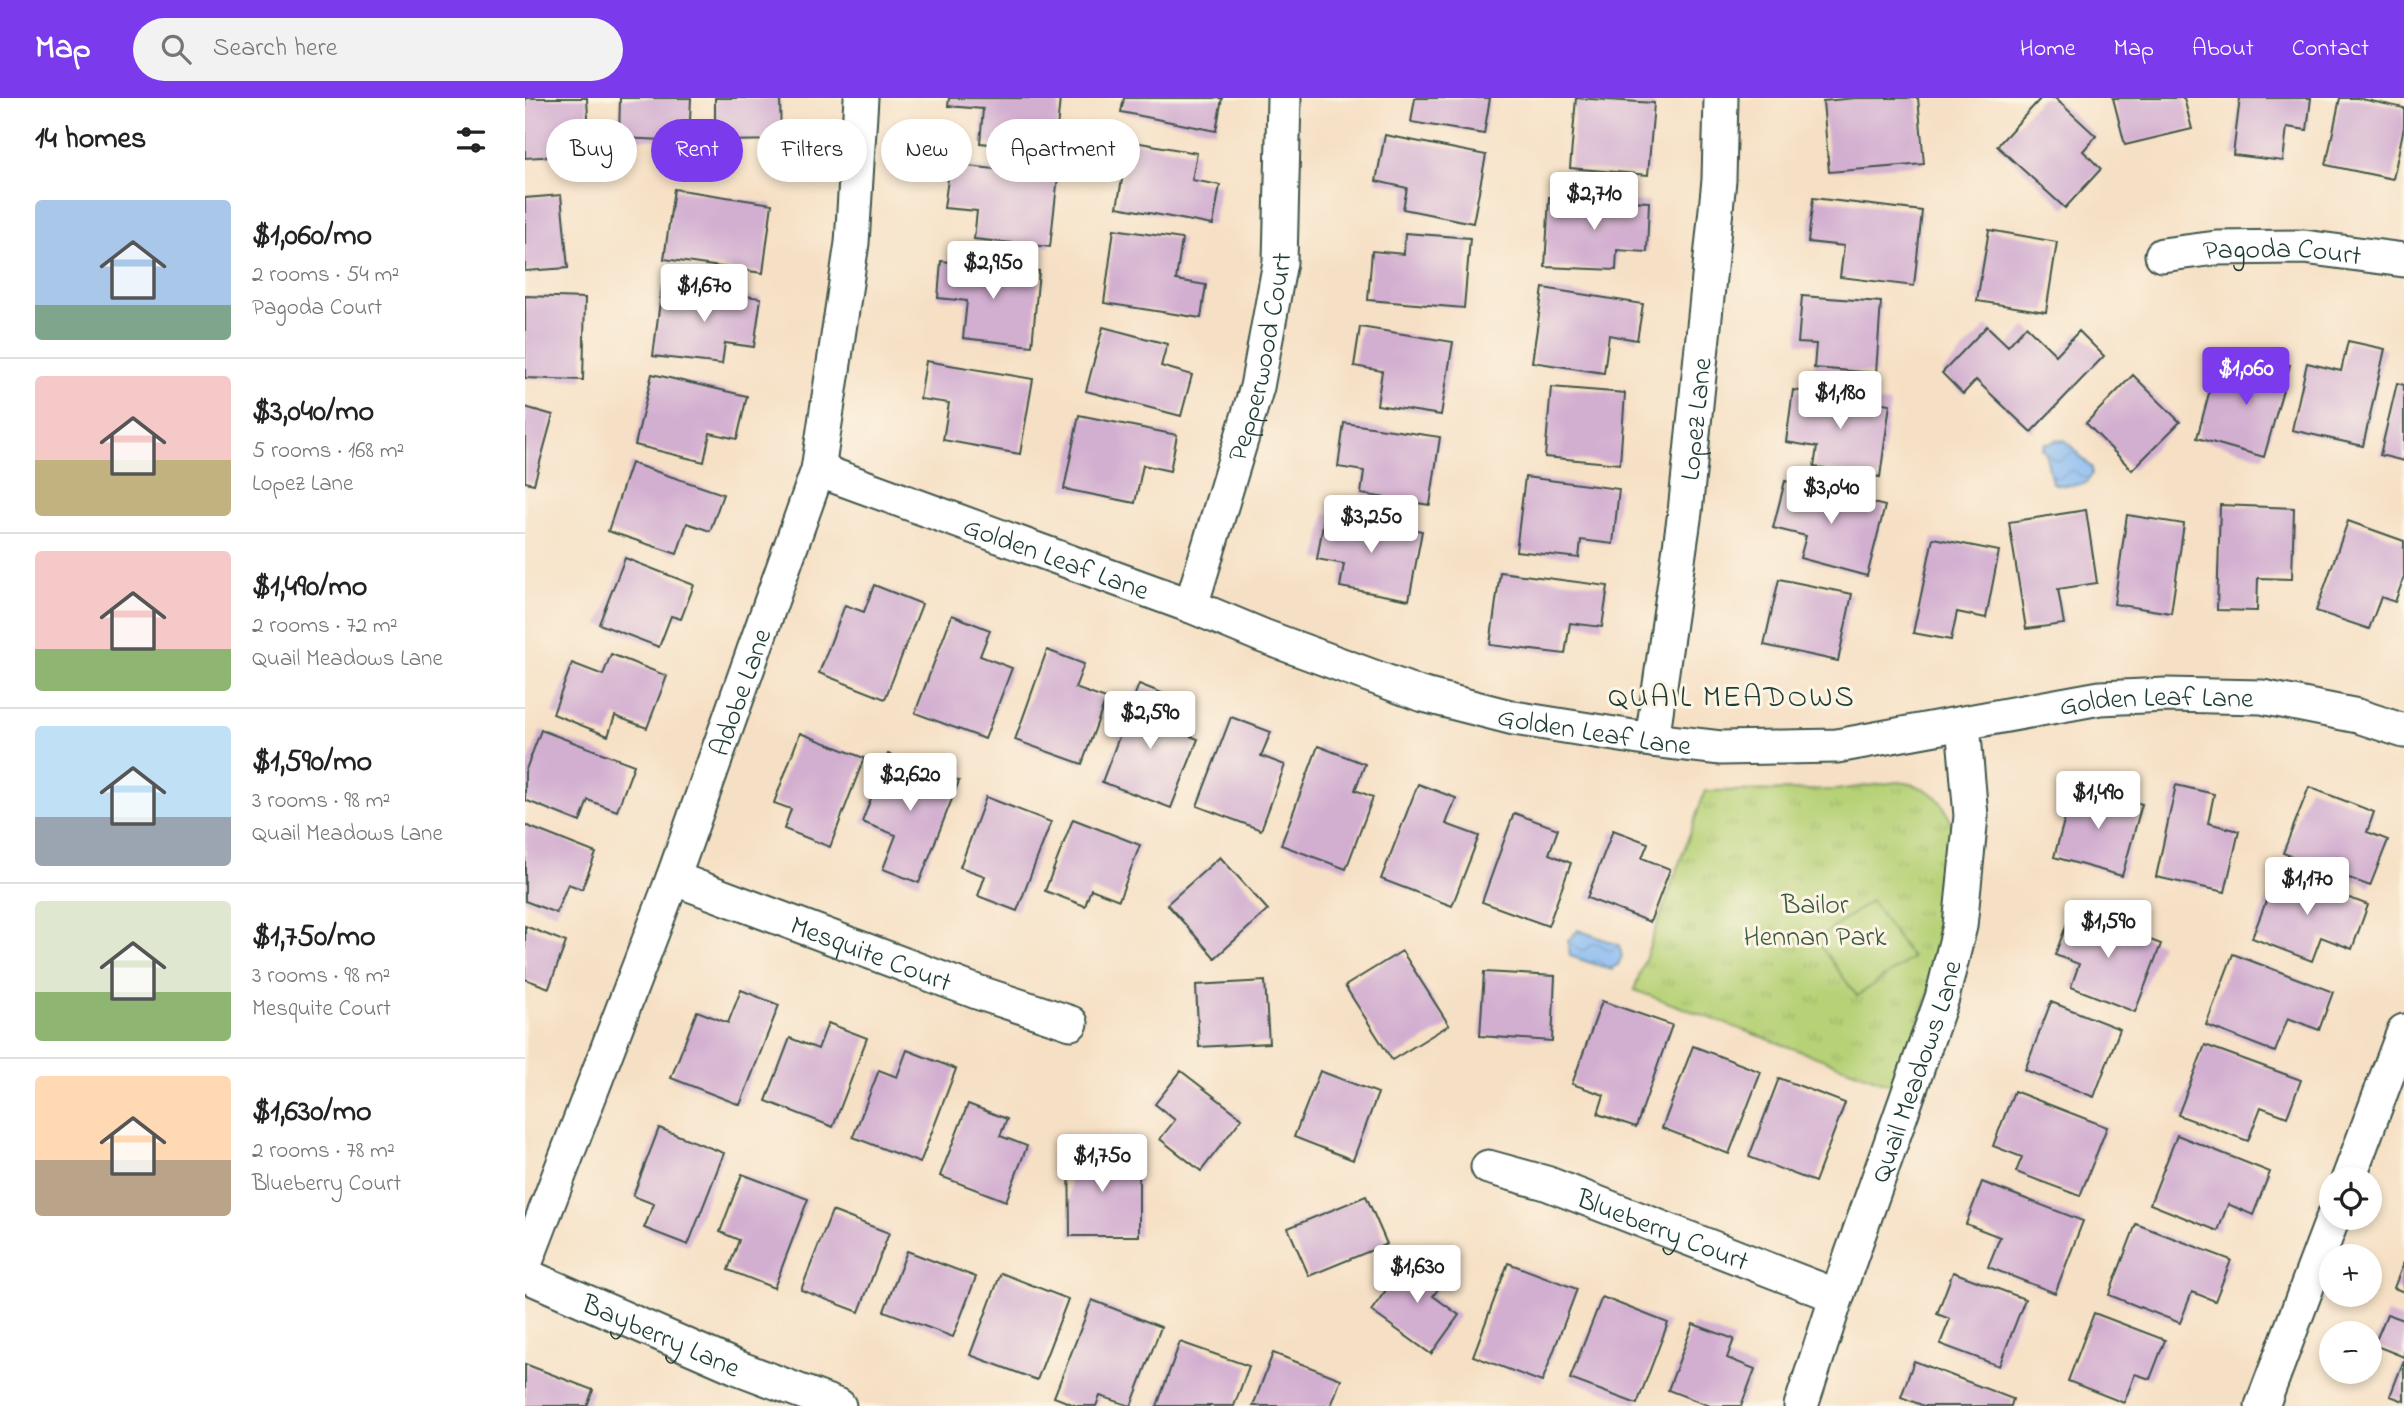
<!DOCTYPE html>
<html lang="en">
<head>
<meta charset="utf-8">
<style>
	:root { --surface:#fff; --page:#f2f2f2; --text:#222; --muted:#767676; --line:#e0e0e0; --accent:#7c3aed }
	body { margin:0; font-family:"Indie Flower",sans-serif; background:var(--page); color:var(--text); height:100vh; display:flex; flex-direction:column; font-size:26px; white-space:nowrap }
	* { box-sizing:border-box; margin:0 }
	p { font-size:23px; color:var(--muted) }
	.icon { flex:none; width:38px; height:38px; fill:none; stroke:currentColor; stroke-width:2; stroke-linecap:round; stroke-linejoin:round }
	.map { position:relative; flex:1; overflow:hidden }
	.details { display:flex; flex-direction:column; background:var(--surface); width:525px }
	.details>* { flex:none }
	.top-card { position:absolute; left:21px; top:21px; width:665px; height:63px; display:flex; gap:14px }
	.buttons { position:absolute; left:1794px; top:1069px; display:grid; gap:14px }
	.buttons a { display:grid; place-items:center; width:63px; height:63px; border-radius:50%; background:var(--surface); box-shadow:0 4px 10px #0003; font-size:35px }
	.price { position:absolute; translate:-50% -60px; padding:0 16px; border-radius:7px; background:#fff; color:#222; font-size:23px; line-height:46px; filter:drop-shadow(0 2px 4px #0008) }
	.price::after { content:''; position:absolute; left:50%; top:42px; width:21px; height:16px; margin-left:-10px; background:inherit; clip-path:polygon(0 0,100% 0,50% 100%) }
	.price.on { background:var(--accent); color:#fff }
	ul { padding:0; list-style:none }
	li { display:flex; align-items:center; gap:21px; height:175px; padding:0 35px }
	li+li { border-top:2px solid var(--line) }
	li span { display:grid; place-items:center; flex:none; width:196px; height:140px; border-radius:7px; color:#555 }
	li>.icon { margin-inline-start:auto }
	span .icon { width:84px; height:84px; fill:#fffc; stroke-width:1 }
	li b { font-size:30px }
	h2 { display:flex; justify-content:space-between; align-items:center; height:84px; padding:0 35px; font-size:30px }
	.pill { padding:0 24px; border-radius:32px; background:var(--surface); box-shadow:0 4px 10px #0003; font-size:24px; line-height:63px }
	.pill.on { background:var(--accent); color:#fff }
	header { display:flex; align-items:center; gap:42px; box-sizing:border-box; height:98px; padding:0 35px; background:var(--accent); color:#fff }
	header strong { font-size:33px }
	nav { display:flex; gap:38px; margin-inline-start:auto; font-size:24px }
	.search { width:490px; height:63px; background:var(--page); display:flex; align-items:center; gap:18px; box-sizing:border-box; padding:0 24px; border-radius:38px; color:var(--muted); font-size:26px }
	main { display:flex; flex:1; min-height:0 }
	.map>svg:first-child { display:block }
	.park { fill:url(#park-tufts); stroke:#6a8755; stroke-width:2 }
	.pitch { fill:#b6d176; stroke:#6a8755; stroke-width:2 }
	.water { fill:url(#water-waves); stroke:#527b94; stroke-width:2 }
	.building { fill:#d2aed0 }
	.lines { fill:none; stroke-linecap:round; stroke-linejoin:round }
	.minor-casing { stroke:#3f554a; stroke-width:37 }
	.minor { stroke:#fff; stroke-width:33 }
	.labels { text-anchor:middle; stroke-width:6; stroke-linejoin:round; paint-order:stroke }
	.street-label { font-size:28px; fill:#1f3d34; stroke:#fcf5e5 }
	.park-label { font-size:28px; fill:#3d5b41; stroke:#fcf5e5 }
	.neighbourhood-label { font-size:30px; letter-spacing:2px; fill:#1f3d34; stroke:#fcf5e5 }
</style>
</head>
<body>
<header>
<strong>Map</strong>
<div class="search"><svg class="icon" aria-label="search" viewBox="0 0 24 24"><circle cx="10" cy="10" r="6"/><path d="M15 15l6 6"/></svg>Search here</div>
<nav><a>Home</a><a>Map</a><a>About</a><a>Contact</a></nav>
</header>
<main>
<section class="details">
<h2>14 homes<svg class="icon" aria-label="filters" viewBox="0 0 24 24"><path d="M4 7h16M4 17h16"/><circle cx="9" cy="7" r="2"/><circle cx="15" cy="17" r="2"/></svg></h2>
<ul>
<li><span style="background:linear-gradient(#a9c7e8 75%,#7fa58c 0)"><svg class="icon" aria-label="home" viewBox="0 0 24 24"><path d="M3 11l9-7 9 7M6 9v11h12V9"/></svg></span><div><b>$1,060/mo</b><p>2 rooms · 54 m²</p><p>Pagoda Court</p></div></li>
<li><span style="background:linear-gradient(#f6c9c9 60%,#c2b280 0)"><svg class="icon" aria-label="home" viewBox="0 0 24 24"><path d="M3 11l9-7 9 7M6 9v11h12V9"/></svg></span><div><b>$3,040/mo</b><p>5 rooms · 168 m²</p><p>Lopez Lane</p></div></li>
<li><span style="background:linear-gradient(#f6c9c9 70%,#8fb573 0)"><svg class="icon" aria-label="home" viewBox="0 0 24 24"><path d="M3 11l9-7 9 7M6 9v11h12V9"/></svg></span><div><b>$1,490/mo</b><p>2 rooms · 72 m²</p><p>Quail Meadows Lane</p></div></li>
<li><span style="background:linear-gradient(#bfe0f5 65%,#9aa5b1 0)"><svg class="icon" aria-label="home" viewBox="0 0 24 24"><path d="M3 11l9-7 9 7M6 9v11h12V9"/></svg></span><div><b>$1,590/mo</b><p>3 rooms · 98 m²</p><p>Quail Meadows Lane</p></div></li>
<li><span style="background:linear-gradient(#dfe7d0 65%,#8fb573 0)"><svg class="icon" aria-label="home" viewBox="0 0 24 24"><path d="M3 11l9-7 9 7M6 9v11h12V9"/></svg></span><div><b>$1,750/mo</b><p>3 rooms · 98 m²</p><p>Mesquite Court</p></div></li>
<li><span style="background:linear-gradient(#ffd9b3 60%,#b9a48a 0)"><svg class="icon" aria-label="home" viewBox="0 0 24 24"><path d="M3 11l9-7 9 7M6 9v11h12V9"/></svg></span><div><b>$1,630/mo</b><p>2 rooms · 78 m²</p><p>Blueberry Court</p></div></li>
</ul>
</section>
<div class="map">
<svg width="1879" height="1308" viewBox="0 0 1879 1308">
	<defs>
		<pattern id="park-tufts" width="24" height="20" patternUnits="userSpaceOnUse" patternTransform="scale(1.75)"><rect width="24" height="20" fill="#b6d176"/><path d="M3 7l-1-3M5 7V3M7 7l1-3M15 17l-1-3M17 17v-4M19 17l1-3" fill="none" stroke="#9cb467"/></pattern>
		<pattern id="water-waves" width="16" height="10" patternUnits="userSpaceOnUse" patternTransform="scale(1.75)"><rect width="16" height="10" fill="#86b9f3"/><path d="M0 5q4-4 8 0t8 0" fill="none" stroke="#6d98c6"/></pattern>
	</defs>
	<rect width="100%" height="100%" fill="#fcf5e5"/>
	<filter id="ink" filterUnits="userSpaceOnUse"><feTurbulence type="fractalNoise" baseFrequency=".0143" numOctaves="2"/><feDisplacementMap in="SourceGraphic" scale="14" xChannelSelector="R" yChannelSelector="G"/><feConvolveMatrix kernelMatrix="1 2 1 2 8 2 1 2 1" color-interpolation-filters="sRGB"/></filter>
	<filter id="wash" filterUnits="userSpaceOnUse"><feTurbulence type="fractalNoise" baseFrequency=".00686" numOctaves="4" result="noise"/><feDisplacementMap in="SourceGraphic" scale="28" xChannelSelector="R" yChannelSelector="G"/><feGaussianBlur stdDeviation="1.57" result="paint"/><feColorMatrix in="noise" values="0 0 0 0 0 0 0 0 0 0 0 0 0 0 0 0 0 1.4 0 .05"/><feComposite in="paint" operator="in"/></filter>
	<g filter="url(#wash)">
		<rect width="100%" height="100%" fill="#f6e0c5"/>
		<path class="park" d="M 1373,684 C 1395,686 1414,695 1423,717 C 1431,734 1428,757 1426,775 C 1422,814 1415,854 1405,891 C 1395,924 1382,956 1370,988 L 1109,892 L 1180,693 L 1310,692 Z"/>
		<path class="pitch" d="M 1346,803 L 1387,860 L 1332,898 L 1291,842 Z"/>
		<path class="water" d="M 1532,341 L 1541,343 L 1567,370 L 1567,377 L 1561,385 C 1551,387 1537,389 1527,385 L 1520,353 L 1517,351 L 1520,345 L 1524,346 Z
			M 1053,832 L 1094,847 L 1097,858 L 1093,867 L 1088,869 L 1087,872 L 1045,858 L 1043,843 Z"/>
		<g id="blocks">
			<path class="building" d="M 0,0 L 62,0 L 65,56 L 0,60 Z
				M 95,0 L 166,0 L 164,43 L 94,40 Z
				M 190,0 L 255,0 L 256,42 L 190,43 Z
				M 424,0 L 535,0 L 530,52 L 455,45 L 458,11 L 423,8 Z
				M 599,0 L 697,0 L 691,33 L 596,14 Z
				M 890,0 L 965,0 L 959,36 L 886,24 Z
				M 1051,0 L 1129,5 L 1123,77 L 1045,70 Z
				M 1331,0 L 1393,0 L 1399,66 L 1304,74 L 1298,3 Z
				M 1516,0 L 1530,0 L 1571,38 L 1558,53 L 1576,71 L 1540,110 L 1472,48 Z
				M 1588,0 L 1659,0 L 1667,31 L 1600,47 Z
				M 1715,0 L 1786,0 L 1782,32 L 1762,29 L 1758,63 L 1708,57 Z
				M 1815,0 L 1832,0 L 1879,10 L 1879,29 L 1868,81 L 1801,67 Z
				M 860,37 L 961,57 L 948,125 L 878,111 L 882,90 L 851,83 Z
				M 604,43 L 672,55 L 667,82 L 695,87 L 688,127 L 592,109 Z
				M 425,66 L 533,78 L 525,149 L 449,141 L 452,113 L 419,110 Z
				M 149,91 L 247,106 L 238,175 L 139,161 Z
				M 36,97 L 43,170 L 0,173 L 0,100 Z
				M 1024,99 L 1124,104 L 1122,154 L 1092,152 L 1091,172 L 1020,169 Z
				M 1288,100 L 1397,113 L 1389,188 L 1315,179 L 1319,148 L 1283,144 Z
				M 589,131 L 657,141 L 651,182 L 681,187 L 676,220 L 579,205 Z
				M 1464,132 L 1532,144 L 1521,214 L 1452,203 Z
				M 880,135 L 945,140 L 939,210 L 843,202 L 847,153 L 879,156 Z
				M 416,163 L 514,173 L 507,248 L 438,240 L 442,203 L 413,200 Z
				M 137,187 L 236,200 L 229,249 L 200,245 L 197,266 L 128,258 Z
				M 1018,190 L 1118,206 L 1112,242 L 1084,237 L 1079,275 L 1007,264 Z
				M 0,198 L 60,200 L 58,282 L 0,280 Z
				M 1277,198 L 1356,204 L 1351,275 L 1289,270 L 1291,246 L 1273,245 Z
				M 1462,228 L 1483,248 L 1501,228 L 1531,257 L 1554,233 L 1579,258 L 1506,334 L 1451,282 L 1438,296 L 1417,275 Z
				M 578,229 L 642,246 L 636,268 L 667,277 L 656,318 L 561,293 Z
				M 835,229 L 928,244 L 916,317 L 852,307 L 857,273 L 829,268 Z
				M 1823,243 L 1860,251 L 1838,348 L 1767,332 L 1782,265 L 1816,273 Z
				M 1722,255 L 1765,267 L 1739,359 L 1672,340 L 1687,284 L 1712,291 Z
				M 401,263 L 508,281 L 495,356 L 418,342 L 424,305 L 395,301 Z
				M 127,276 L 222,298 L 212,341 L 185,335 L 179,364 L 110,347 Z
				M 1608,277 L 1655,324 L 1607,372 L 1561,325 Z
				M 1872,285 L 1879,287 L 1879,363 L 1855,357 Z
				M 1026,289 L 1100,295 L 1095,366 L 1020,359 Z
				M 1268,292 L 1365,306 L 1355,379 L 1289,369 L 1292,349 L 1261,344 Z
				M 0,309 L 28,317 L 9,386 L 0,384 Z
				M 554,317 L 652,337 L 645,373 L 618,367 L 610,405 L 539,391 Z
				M 819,325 L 915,339 L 905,407 L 836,396 L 839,373 L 813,369 Z
				M 106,365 L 198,396 L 185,433 L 162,425 L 152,456 L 83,433 Z
				M 1000,379 L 1094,391 L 1088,446 L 1056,442 L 1054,460 L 991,453 Z
				M 1260,383 L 1360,408 L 1342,478 L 1275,460 L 1281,438 L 1248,430 Z
				M 1695,407 L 1769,410 L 1767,481 L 1733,480 L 1732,513 L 1692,512 Z
				M 1561,412 L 1572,485 L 1533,491 L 1539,526 L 1501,531 L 1484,424 Z
				M 800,415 L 897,433 L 884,502 L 815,489 L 819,466 L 792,461 Z
				M 1602,417 L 1659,426 L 1646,515 L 1589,506 Z
				M 1823,423 L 1879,443 L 1879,479 L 1870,504 L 1856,499 L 1844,531 L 1791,513 Z
				M 1408,440 L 1474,453 L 1461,520 L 1432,514 L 1426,542 L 1388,535 Z
				M 100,460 L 169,487 L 156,521 L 146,518 L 134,549 L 74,526 Z
				M 975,474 L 1083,488 L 1077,529 L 1045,525 L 1040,556 L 965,547 Z
				M 1254,481 L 1327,496 L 1313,563 L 1239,547 Z
				M 349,487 L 397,506 L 360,601 L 294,575 L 320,507 L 339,514 Z
				M 427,517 L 465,532 L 455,558 L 487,570 L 460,641 L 390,615 Z
				M 522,552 L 559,566 L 550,590 L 581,601 L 557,666 L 490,642 Z
				M 86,556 L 142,578 L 122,630 L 90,618 L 83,638 L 28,616 L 47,565 L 78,577 Z
				M 614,586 L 647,599 L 636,627 L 673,641 L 646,710 L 577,684 Z
				M 706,619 L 746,634 L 736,658 L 760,667 L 736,732 L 672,708 Z
				M 16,632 L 109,667 L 92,713 L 63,702 L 55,724 L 0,702 L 0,674 Z
				M 275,635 L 339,660 L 305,749 L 259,731 L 266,711 L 249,705 Z
				M 793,648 L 840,666 L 830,692 L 848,699 L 821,771 L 756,747 Z
				M 363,656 L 434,683 L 394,785 L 358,771 L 371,737 L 337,724 Z
				M 893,686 L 931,700 L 921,726 L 954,738 L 927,808 L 856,781 Z
				M 1549,687 L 1617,706 L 1597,778 L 1529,759 Z
				M 1651,687 L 1689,696 L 1683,725 L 1714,733 L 1700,794 L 1631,779 Z
				M 1784,689 L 1849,714 L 1842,734 L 1863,742 L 1845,788 L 1758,755 Z
				M 461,699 L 526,724 L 492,813 L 453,798 L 460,778 L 435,769 Z
				M 989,715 L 1033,731 L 1024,756 L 1046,765 L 1023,828 L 957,804 Z
				M 548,721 L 615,747 L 594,802 L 566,791 L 560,808 L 520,793 Z
				M 0,727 L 71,755 L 57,791 L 43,786 L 31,815 L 0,803 Z
				M 1088,732 L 1123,745 L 1117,760 L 1145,771 L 1125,824 L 1062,800 Z
				M 695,759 L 743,812 L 690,860 L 642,806 Z
				M 1753,772 L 1843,807 L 1827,851 L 1796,839 L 1787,863 L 1727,840 Z
				M 1547,812 L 1636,846 L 1610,914 L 1546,889 L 1554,866 L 1530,857 Z
				M 0,828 L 41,844 L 24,890 L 0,881 Z
				M 877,853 L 924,927 L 867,962 L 820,888 Z
				M 1708,856 L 1808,894 L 1794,932 L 1763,920 L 1750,954 L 1681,927 Z
				M 959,874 L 1030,878 L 1027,943 L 955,938 Z
				M 740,883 L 744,945 L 674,949 L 671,887 Z
				M 216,892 L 254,907 L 215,1007 L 146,980 L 172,913 L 203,925 Z
				M 1077,903 L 1147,927 L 1111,1029 L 1073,1016 L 1079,997 L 1047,986 Z
				M 1526,904 L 1595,931 L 1569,999 L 1500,972 Z
				M 303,925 L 342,940 L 308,1029 L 241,1003 L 265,940 L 293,951 Z
				M 1680,947 L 1776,982 L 1762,1019 L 1736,1009 L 1723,1043 L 1653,1017 Z
				M 1168,948 L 1236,974 L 1204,1056 L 1137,1030 Z
				M 382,952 L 431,971 L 395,1065 L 328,1039 L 354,972 L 372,979 Z
				M 656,973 L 717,1020 L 676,1073 L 635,1041 L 650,1022 L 630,1006 Z
				M 795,973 L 853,995 L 828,1062 L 769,1039 Z
				M 1254,980 L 1320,1005 L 1290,1084 L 1224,1059 Z
				M 1489,993 L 1582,1029 L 1555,1098 L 1491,1074 L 1497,1059 L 1468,1048 Z
				M 443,1006 L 482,1021 L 475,1038 L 502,1048 L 481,1103 L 415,1078 Z
				M 134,1030 L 199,1055 L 163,1147 L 119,1130 L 129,1106 L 108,1098 Z
				M 1652,1037 L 1745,1074 L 1728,1117 L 1703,1106 L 1693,1133 L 1625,1106 Z
				M 544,1046 L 575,1046 L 576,1064 L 614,1064 L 614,1138 L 545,1138 Z
				M 217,1076 L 283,1101 L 249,1190 L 203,1172 L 214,1142 L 195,1134 Z
				M 1457,1084 L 1558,1123 L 1530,1195 L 1463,1169 L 1475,1139 L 1441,1126 Z
				M 841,1098 L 862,1146 L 784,1178 L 763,1130 Z
				M 307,1113 L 364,1135 L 334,1214 L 276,1192 Z
				M 1611,1126 L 1706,1162 L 1690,1203 L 1667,1194 L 1655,1225 L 1584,1197 Z
				M 382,1153 L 451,1179 L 428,1239 L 359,1213 Z
				M 887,1156 L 921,1180 L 908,1198 L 934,1217 L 906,1256 L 846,1213 Z
				M 1879,1164 L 1879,1194 L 1869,1190 Z
				M 983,1165 L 1052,1191 L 1017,1284 L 948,1258 Z
				M 1428,1174 L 1500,1201 L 1474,1268 L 1415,1246 L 1425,1221 L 1412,1216 Z
				M 476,1175 L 543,1201 L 512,1282 L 445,1257 Z
				M 1077,1199 L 1143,1225 L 1112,1306 L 1045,1281 Z
				M 567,1202 L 636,1229 L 606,1308 L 575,1298 L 571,1308 L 552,1308 L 529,1299 Z
				M 1569,1215 L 1640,1242 L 1625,1281 L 1610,1276 L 1599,1305 L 1543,1283 Z
				M 1862,1216 L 1879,1222 L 1879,1259 L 1849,1247 Z
				M 1168,1226 L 1209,1241 L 1202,1260 L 1230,1271 L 1216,1308 L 1185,1308 L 1143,1292 Z
				M 655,1244 L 724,1268 L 709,1308 L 632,1308 Z
				M 748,1255 L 816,1281 L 806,1308 L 728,1308 Z
				M 1879,1262 L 1879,1303 L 1865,1298 Z
				M 1389,1263 L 1488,1301 L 1486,1308 L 1399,1308 L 1376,1299 Z
				M 0,1266 L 68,1292 L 62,1308 L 0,1308 Z"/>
		</g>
	</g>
	<g filter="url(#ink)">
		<use href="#blocks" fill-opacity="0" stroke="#3f554a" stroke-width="2"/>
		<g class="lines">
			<defs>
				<g id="minor">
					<path id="s1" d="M 1637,157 L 1691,150 L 1779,149 L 1879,162"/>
					<path id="s2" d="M 293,372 L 666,508 L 738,538 L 895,596 L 989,620 L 1127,642 L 1196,650 L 1312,648 L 1575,600 L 1641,597 L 1737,599 L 1833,618 L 1879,633"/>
					<path id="s3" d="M 666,508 L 732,289 L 755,164 L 759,0"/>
					<path id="s4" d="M 1127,642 L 1160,414 L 1194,82 L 1196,0"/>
					<path id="s5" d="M 148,780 L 452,894 L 546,925"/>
					<path id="s6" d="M 963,1069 L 1021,1085 L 1312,1198"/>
					<path d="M 1823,1082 L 1879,933"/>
					<path id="s7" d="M 0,1166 L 148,780 L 293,372 L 327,145 L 336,0"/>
					<path id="s8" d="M 0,1177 L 211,1269 L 314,1308"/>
					<path id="s9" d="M 1276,1308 L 1312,1198 L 1417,900 L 1435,828 L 1446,718 L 1438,626"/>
					<path d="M 1737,1308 L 1808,1120"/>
				</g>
			</defs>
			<use href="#minor" class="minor-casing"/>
			<use href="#minor" class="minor"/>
		</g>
	</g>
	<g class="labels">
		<g class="street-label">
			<text dy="10" stroke="none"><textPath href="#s1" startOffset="121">Pagoda Court</textPath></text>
			<text dy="10" stroke="none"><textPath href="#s3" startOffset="259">Pepperwood Court</textPath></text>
			<text dy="10" stroke="none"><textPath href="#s4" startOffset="324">Lopez Lane</textPath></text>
			<text dy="10" stroke="none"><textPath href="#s2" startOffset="254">Golden Leaf Lane</textPath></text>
			<text dy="10" stroke="none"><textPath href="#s7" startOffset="611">Adobe Lane</textPath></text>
			<text dy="10" stroke="none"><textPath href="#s2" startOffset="1388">Golden Leaf Lane</textPath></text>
			<text dy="10" stroke="none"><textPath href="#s2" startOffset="821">Golden Leaf Lane</textPath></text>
			<text dy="10" stroke="none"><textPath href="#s5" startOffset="212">Mesquite Court</textPath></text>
			<text dy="10" stroke="none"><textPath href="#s9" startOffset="354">Quail Meadows Lane</textPath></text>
			<text dy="10" stroke="none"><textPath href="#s6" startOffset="186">Blueberry Court</textPath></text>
			<text dy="10" stroke="none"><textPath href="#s8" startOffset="149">Bayberry Lane</textPath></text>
		</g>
		<g class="park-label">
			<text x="1290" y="815">Bailor<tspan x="1290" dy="32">Hennan Park</tspan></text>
		</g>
		<g class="neighbourhood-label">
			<text x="1207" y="608">QUAIL MEADOWS</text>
		</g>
	</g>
</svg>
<div class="buttons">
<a><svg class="icon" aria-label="locate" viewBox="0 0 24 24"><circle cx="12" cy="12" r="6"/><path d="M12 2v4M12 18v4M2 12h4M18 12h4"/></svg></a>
<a>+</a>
<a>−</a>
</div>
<b class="price" style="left:1069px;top:134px">$2,710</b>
<b class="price" style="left:468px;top:203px">$2,950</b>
<b class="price" style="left:179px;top:226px">$1,670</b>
<b class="price on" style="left:1721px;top:309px">$1,060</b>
<b class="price" style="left:1315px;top:333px">$1,180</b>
<b class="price" style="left:1306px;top:428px">$3,040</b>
<b class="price" style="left:846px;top:457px">$3,250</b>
<b class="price" style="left:625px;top:653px">$2,590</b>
<b class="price" style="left:385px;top:715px">$2,620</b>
<b class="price" style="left:1573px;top:733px">$1,490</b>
<b class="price" style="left:1782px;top:819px">$1,170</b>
<b class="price" style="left:1583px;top:862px">$1,590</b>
<b class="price" style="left:577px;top:1096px">$1,750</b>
<b class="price" style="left:892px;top:1207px">$1,630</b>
<div class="top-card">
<a class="pill">Buy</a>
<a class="pill on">Rent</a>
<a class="pill">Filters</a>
<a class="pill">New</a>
<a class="pill">Apartment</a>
</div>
</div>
</main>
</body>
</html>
